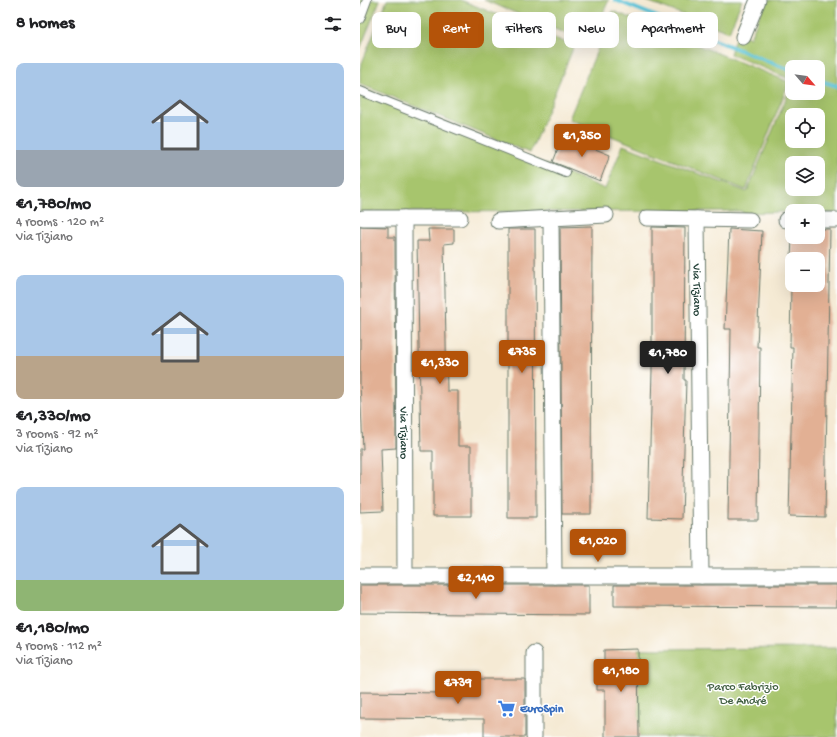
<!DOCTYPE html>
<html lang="en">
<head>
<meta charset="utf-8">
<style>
	:root { --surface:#fff; --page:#f2f2f2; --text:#202124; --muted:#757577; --accent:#b45309 }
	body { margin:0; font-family:"Gochi Hand",sans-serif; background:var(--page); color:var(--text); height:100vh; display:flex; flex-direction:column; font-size:15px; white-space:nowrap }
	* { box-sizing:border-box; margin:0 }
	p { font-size:13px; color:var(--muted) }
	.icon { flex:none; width:22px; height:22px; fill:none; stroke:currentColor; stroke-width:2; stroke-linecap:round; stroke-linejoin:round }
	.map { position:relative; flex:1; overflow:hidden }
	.details { display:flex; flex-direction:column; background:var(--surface); width:360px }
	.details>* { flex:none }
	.hud { position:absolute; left:12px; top:12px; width:380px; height:36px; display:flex; gap:8px }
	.needle { width:26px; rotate:118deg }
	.fabs { position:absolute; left:425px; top:60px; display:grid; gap:8px }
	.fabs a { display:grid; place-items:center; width:40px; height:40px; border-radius:8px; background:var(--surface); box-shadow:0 4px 16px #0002; font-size:20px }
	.price { position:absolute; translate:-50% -34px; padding:0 9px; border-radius:4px; background:var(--accent); color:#fff; font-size:13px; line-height:26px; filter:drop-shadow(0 1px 2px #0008) }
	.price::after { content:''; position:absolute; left:50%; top:24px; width:12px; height:9px; margin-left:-6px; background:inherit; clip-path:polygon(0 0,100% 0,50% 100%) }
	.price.on { background:#222; color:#fff }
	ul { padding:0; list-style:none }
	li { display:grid; align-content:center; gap:8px; height:212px; padding:0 16px }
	li span { display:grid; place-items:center; height:124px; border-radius:8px; color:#555 }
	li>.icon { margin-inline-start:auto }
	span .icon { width:72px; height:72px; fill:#fffc; stroke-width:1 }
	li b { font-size:17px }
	h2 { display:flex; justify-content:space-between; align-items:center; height:48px; padding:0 16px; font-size:17px }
	.chip { padding:0 14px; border-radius:8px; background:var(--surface); box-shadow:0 4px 16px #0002; font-size:14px; line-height:36px }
	.chip.on { background:var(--accent); color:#fff }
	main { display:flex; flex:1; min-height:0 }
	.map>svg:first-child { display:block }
	.green { fill:#a7c56d; stroke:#638150; fill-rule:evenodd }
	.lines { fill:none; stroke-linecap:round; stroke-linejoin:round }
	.stream { stroke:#5dc5da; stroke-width:4 }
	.building { fill:#e2b094 }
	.service-casing { stroke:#6a7a6c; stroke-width:10 }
	.minor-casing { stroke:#6a7a6c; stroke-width:17 }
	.service { stroke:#fff; stroke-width:8 }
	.minor { stroke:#fff; stroke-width:15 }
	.labels { text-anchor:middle; stroke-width:3; stroke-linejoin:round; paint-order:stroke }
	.street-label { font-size:12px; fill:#1f3d34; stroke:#fff }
	.park-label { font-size:12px; fill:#415f42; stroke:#fff }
	.shop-label { font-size:12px; font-weight:bold; fill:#366cbe; stroke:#fff; text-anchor:start }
</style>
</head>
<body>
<main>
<section class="details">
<h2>8 homes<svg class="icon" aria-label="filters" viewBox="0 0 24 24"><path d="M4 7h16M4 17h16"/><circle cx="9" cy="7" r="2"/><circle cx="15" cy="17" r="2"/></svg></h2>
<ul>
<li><span style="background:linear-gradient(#a9c7e8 70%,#9aa5b1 0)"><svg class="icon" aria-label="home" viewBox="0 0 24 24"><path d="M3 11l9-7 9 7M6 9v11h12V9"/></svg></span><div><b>€1,780/mo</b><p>4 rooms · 120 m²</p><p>Via Tiziano</p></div></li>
<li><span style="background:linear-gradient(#a9c7e8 65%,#b9a48a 0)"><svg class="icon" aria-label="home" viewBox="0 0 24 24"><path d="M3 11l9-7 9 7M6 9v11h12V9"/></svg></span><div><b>€1,330/mo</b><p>3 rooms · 92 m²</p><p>Via Tiziano</p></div></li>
<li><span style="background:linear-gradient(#a9c7e8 75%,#8fb573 0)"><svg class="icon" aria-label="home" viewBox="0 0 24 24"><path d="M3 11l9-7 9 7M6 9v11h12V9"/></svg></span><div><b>€1,180/mo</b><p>4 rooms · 112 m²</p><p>Via Tiziano</p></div></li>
</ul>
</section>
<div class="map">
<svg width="477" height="737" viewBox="0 0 477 737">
	<rect width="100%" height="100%" fill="#fff"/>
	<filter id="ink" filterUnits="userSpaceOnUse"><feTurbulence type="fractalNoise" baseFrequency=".025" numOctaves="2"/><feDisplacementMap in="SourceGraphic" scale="8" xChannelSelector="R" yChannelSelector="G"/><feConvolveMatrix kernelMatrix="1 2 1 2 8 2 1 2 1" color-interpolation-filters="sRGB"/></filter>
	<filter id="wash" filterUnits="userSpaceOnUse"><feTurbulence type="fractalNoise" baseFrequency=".012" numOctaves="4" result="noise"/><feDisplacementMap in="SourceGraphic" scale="16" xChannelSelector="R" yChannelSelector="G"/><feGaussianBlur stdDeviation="0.9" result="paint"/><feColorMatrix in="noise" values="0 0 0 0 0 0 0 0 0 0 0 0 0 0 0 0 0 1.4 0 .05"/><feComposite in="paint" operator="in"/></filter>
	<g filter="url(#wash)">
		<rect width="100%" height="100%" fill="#f5ead4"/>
		<path class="green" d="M 0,0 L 20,0 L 0,49 Z
			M 27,0 L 101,0 L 214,46 L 170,153 L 0,84 L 0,68 Z
			M 124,0 L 249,0 L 229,43 Z
			M 284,0 L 382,0 L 369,32 Z
			M 406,0 L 477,0 L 477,213 L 458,213 L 458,211 L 382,213 L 382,211 L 0,212 L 0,87 L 245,189 L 263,145 L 387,192 L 432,84 L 432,93 L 458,93 L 458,67 L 432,67 L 432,80 L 370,54 L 377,32 L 390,38 ZM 432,115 L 458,115 L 458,141 L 432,141 ZM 432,163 L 458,163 L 458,189 L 432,189 Z
			M 253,11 L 429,82 L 386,190 L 209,119 Z
			M 477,648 L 477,737 L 279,737 L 278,649 Z"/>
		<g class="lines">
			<path class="stream" d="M 255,0 L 432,71
				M 458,80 L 477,86"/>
		</g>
		<g id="blocks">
			<path class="building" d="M 203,136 L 250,155 L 240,181 L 193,162 Z
				M 0,226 L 28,227 L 28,237 L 35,237 L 36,448 L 21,449 L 23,511 L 0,512 L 0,449 L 3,449 L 0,383 Z
				M 232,226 L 231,514 L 202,514 L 200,227 Z
				M 292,227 L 325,228 L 324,380 L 326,380 L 322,519 L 288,518 L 292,371 Z
				M 68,229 L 94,229 L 94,243 L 84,244 L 87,391 L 98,391 L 98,446 L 111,446 L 111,516 L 73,516 L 73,451 L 61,451 L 57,241 L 69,241 Z
				M 148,229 L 175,229 L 176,518 L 148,518 Z
				M 369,229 L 402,231 L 397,347 L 400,347 L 398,520 L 368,520 L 371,329 L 365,329 Z
				M 458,229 L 470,229 L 465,517 L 429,516 L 433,347 L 430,347 L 431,285 L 458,285 L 458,259 L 431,259 L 432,237 L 458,237 Z
				M 0,585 L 229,585 L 229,615 L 0,613 Z
				M 254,585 L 477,585 L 477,607 L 254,606 Z
				M 278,649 L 279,737 L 245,737 L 245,690 L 237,690 L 237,679 L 244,679 L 244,650 Z
				M 85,679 L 165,679 L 165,737 L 124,737 L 124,719 L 0,718 L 0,692 L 85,693 Z"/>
		</g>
	</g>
	<g filter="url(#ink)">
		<use href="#blocks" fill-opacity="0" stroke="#6a7a6c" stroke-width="1"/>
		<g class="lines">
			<defs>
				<path id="service" d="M 0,19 L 7,0
					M 0,91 L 206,173"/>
				<g id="minor">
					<path d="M 383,37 L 398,0"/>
					<path d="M 3,218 L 100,218"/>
					<path id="s1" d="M 44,218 L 45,576"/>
					<path d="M 191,218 L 194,576"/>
					<path d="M 287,218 L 390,220"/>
					<path id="s2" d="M 337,219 L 341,576"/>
					<path d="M 426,220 L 432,220"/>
					<path d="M 458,220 L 477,220"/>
					<path d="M 138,221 L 246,215"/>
					<path d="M 0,576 L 477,576"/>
					<path d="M 174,653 L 174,737"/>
				</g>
			</defs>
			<use href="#service" class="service-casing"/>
			<use href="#minor" class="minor-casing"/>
			<use href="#service" class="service"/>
			<use href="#minor" class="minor"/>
		</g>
	</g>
	<defs>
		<symbol id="supermarket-bare" viewBox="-9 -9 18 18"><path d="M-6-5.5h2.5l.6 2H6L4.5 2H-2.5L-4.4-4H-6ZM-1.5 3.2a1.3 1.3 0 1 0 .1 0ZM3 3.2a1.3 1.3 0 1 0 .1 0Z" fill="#3f7fe0" stroke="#fff" stroke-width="2.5" paint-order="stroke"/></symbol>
	</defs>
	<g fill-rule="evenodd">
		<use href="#supermarket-bare" x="134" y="696" width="25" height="25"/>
	</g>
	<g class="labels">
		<g class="street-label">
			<text dy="4" stroke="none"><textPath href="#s2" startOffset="71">Via Tiziano</textPath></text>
			<text dy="4" stroke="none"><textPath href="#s1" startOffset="215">Via Tiziano</textPath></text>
		</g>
		<g class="park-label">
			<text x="383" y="690">Parco Fabrizio<tspan x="383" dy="14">De André</tspan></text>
		</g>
		<g class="shop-label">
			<text x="160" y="712">EuroSpin</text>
		</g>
	</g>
</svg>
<div class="fabs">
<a><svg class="needle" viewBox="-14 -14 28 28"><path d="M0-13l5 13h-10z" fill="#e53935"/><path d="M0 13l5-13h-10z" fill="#757577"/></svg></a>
<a><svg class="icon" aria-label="locate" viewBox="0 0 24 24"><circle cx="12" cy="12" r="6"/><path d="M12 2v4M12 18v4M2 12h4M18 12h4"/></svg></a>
<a><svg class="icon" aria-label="layers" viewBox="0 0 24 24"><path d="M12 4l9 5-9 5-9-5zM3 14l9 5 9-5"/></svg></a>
<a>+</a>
<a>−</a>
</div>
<b class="price" style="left:222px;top:158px">€1,350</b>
<b class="price" style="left:162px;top:374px">€735</b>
<b class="price on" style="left:308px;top:375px">€1,780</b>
<b class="price" style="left:80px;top:385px">€1,330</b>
<b class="price" style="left:238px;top:563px">€1,020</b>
<b class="price" style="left:116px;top:600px">€2,140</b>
<b class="price" style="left:261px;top:693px">€1,180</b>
<b class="price" style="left:98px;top:705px">€739</b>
<div class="hud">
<a class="chip">Buy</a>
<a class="chip on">Rent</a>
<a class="chip">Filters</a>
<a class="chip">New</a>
<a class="chip">Apartment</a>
</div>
</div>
</main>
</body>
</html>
